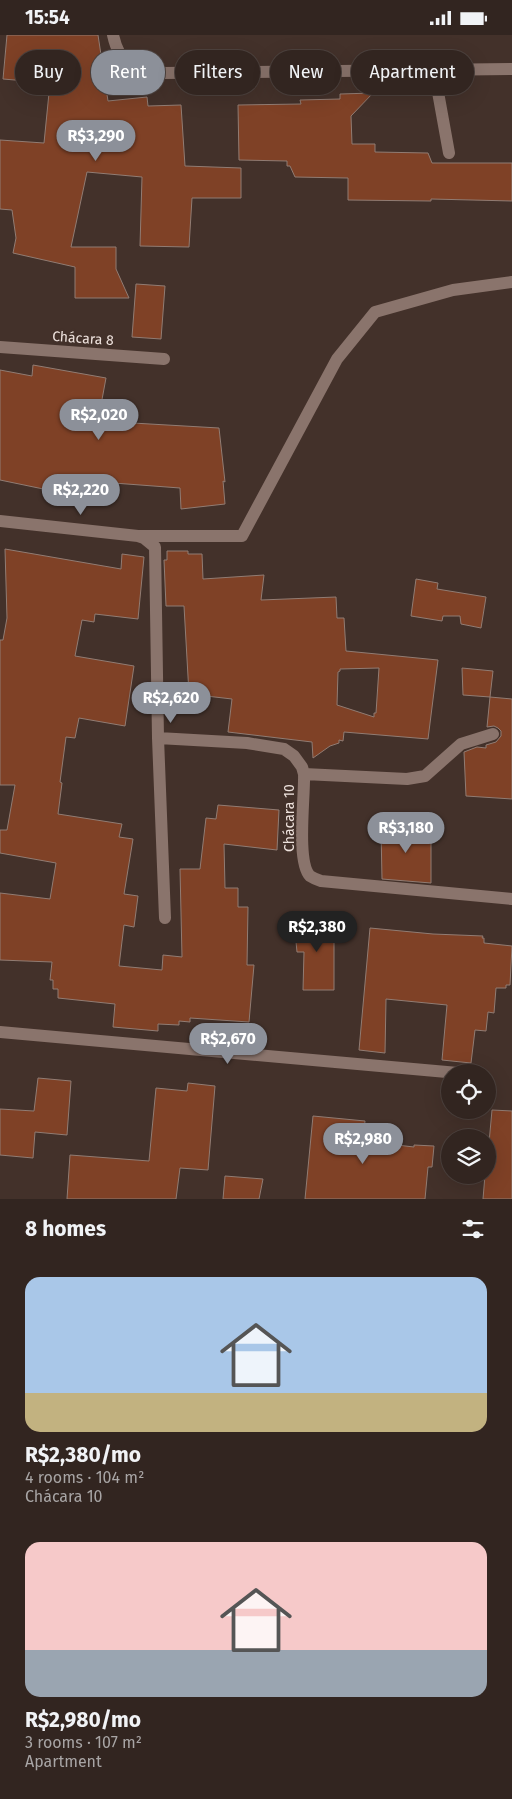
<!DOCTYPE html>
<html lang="en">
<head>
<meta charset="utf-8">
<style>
	:root { --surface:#322520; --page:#3d312d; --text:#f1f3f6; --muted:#a8a5a5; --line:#4d423e; --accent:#8c9099 }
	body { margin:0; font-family:"Fira Sans",sans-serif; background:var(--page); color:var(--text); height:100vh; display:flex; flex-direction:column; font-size:19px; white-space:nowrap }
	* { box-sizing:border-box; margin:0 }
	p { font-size:16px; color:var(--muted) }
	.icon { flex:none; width:28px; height:28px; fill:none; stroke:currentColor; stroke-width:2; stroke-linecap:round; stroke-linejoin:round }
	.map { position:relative; height:1164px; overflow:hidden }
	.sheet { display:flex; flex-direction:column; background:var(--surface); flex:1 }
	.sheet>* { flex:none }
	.guide { position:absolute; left:15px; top:15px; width:482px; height:45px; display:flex; gap:10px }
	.fabs { position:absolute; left:441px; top:1029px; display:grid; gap:10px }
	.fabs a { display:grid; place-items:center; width:55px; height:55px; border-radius:50%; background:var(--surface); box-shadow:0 5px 20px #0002,0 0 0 1px var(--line); font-size:25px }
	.price { position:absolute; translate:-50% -42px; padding:0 11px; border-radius:18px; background:var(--accent); color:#fff; font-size:16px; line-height:32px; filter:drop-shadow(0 1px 2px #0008) }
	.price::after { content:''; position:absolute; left:50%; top:30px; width:15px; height:11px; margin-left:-8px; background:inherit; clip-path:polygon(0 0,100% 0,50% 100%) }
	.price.on { background:#222; color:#fff }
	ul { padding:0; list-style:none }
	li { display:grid; align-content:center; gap:10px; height:265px; padding:0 25px }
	li span { display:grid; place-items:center; height:155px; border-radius:15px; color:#555 }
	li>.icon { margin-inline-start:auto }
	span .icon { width:90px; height:90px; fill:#fffc; stroke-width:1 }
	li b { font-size:21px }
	h2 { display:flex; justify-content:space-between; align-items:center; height:60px; padding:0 25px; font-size:21px }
	.chip { padding:0 18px; border-radius:22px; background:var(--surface); box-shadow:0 5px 20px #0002,0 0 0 1px var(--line); font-size:18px; line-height:45px }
	.chip.on { background:var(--accent); color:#fff }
	.status { display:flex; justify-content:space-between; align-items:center; height:35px; padding:0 25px; background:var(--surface); direction:ltr }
	.status svg { height:14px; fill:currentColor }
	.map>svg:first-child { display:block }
	.building { fill:#7f4126; stroke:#917c73; fill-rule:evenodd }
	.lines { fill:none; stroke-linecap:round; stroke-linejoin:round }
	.minor { stroke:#8a746c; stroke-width:12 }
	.labels { text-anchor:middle; stroke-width:4.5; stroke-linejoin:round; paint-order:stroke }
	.street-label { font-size:14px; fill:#eee2dd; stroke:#43312a }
</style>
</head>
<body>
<div class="status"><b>15:54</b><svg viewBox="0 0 49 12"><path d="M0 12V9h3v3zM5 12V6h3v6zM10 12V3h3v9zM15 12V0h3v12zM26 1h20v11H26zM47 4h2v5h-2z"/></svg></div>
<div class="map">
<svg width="512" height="1164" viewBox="0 0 512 1164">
	<rect width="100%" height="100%" fill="#43312a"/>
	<path class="building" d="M 7,0 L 98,0 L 108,66 L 147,62 L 148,71 L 181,70 L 185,131 L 241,133 L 241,163 L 192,163 L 189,212 L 140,211 L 142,142 L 87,137 L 71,212 L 116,212 L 116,234 L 129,263 L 75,263 L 75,232 L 13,218 L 16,203 L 12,175 L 0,174 L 0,105 L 44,108 L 50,48 L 3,44 Z
		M 373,58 L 351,81 L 352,109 L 375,109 L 375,117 L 428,118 L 432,128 L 512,128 L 512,166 L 431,164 L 431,166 L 348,165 L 348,143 L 295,142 L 290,131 L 287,131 L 287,126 L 239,125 L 238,70 L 301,69 L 300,65 L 340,64 L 340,59 Z
		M 136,249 L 165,251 L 161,304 L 132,302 Z
		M 33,330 L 106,343 L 98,386 L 219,393 L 225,447 L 223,446 L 225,469 L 181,474 L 180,453 L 87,446 L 87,448 L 56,443 L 53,456 L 0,445 L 0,335 L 32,341 Z
		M 5,514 L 121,534 L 122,519 L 144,522 L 138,584 L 95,579 L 94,587 L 82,585 L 75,621 L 134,631 L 125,691 L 79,683 L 75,703 L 66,702 L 60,747 L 62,748 L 58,779 L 122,789 L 119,802 L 133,804 L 124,859 L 138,861 L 134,892 L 124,890 L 119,931 L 162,935 L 163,920 L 182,922 L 180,834 L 200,834 L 206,783 L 216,784 L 218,770 L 279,775 L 277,815 L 224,809 L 225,853 L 238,853 L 238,872 L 248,872 L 247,930 L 254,930 L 249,987 L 190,983 L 190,987 L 179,986 L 179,990 L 158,989 L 158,996 L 113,992 L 115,969 L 58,963 L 58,954 L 53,954 L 53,945 L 50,945 L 52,927 L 0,925 L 0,858 L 50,864 L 56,828 L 0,818 L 0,795 L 7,795 L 15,750 L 0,750 L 0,605 L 3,605 L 7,583 Z
		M 167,516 L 188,516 L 188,519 L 202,519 L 203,544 L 264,540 L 261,565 L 336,562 L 337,583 L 344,583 L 346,616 L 438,625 L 428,704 L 344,697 L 343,706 L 339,705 L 339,708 L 330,711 L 313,723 L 312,707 L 228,697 L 232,664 L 189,659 L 184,571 L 166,571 L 164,525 L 167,525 ZM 379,633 L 376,678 L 374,678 L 374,682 L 337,670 L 338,637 L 340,636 L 340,634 Z
		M 416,544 L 438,548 L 437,554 L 486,562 L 481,593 L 461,589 L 460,581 L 443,581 L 442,586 L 411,581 Z
		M 462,633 L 493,636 L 490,662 L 463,660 Z
		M 490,662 L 512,664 L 512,764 L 466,761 L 464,717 L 477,712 L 486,713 L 486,710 L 496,707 L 501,701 L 501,696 L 498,693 L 494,691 L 487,692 Z
		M 383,788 L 409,788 L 410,795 L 422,795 L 422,799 L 431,799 L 431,848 L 382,844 L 381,795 L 383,794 Z
		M 294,886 L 334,886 L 334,955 L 303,955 L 304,917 L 297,917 Z
		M 370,893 L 433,899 L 483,901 L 482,903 L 484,903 L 484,908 L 512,911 L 510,950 L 506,950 L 506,953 L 496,953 L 494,978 L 488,977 L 486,996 L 475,995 L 471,1028 L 442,1025 L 447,970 L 386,964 L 385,1018 L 359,1015 Z
		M 38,1043 L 71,1046 L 67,1100 L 35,1097 L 33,1123 L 0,1120 L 0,1074 L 34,1076 Z
		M 188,1048 L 215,1051 L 208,1135 L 180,1133 L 176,1164 L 67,1164 L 70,1120 L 149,1126 L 156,1053 L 187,1056 Z
		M 492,1075 L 512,1076 L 512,1164 L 483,1164 L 485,1140 L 488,1140 L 488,1119 Z
		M 313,1081 L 365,1086 L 363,1106 L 414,1112 L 414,1110 L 434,1111 L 432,1132 L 428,1132 L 425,1164 L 305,1164 Z
		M 225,1141 L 263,1144 L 259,1164 L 223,1164 Z"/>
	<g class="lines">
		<path class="minor" d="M 113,0 C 120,32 134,33 163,38 L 512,34
			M 434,35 L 449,118
			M 0,312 L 164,324
			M 0,486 L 138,501 L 144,503 L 155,512 L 158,703 L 165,883
			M 140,501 L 242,501 L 337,324 L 375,277 L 453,255 L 512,247
			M 158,703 L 247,708 L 284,714 L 294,721 L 302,732 L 304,739 C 305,760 296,827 310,841 C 313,843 318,845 321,846 L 512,864
			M 304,739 L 407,744 L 425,741 L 461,709 L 493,699
			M 0,997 L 458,1038"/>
	</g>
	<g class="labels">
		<g class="street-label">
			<text transform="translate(83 303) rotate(4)" y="5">Chácara 8</text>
			<text transform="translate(289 783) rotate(-90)" y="5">Chácara 10</text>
		</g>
	</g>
</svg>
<div class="fabs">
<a><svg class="icon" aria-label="locate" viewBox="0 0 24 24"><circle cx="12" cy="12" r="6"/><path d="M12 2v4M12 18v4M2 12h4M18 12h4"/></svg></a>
<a><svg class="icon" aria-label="layers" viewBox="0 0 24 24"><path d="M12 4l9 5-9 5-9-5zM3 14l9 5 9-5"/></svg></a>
</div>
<b class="price" style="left:96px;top:127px">R$3,290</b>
<b class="price" style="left:99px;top:406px">R$2,020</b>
<b class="price" style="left:81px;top:481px">R$2,220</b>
<b class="price" style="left:171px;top:689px">R$2,620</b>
<b class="price" style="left:406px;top:819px">R$3,180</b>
<b class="price on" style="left:317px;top:918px">R$2,380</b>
<b class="price" style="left:228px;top:1030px">R$2,670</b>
<b class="price" style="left:363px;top:1130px">R$2,980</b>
<div class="guide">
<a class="chip">Buy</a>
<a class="chip on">Rent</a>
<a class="chip">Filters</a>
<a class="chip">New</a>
<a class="chip">Apartment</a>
</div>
</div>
<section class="sheet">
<h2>8 homes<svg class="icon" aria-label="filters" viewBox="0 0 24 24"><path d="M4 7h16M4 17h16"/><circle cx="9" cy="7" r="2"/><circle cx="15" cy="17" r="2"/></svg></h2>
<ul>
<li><span style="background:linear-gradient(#a9c7e8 75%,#c2b280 0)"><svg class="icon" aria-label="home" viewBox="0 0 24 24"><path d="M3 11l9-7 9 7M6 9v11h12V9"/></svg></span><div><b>R$2,380/mo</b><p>4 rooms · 104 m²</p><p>Chácara 10</p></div></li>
<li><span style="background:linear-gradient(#f6c9c9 70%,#9aa5b1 0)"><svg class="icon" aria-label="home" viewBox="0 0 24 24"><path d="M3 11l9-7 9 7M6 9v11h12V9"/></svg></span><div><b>R$2,980/mo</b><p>3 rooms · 107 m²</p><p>Apartment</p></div></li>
</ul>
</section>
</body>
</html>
